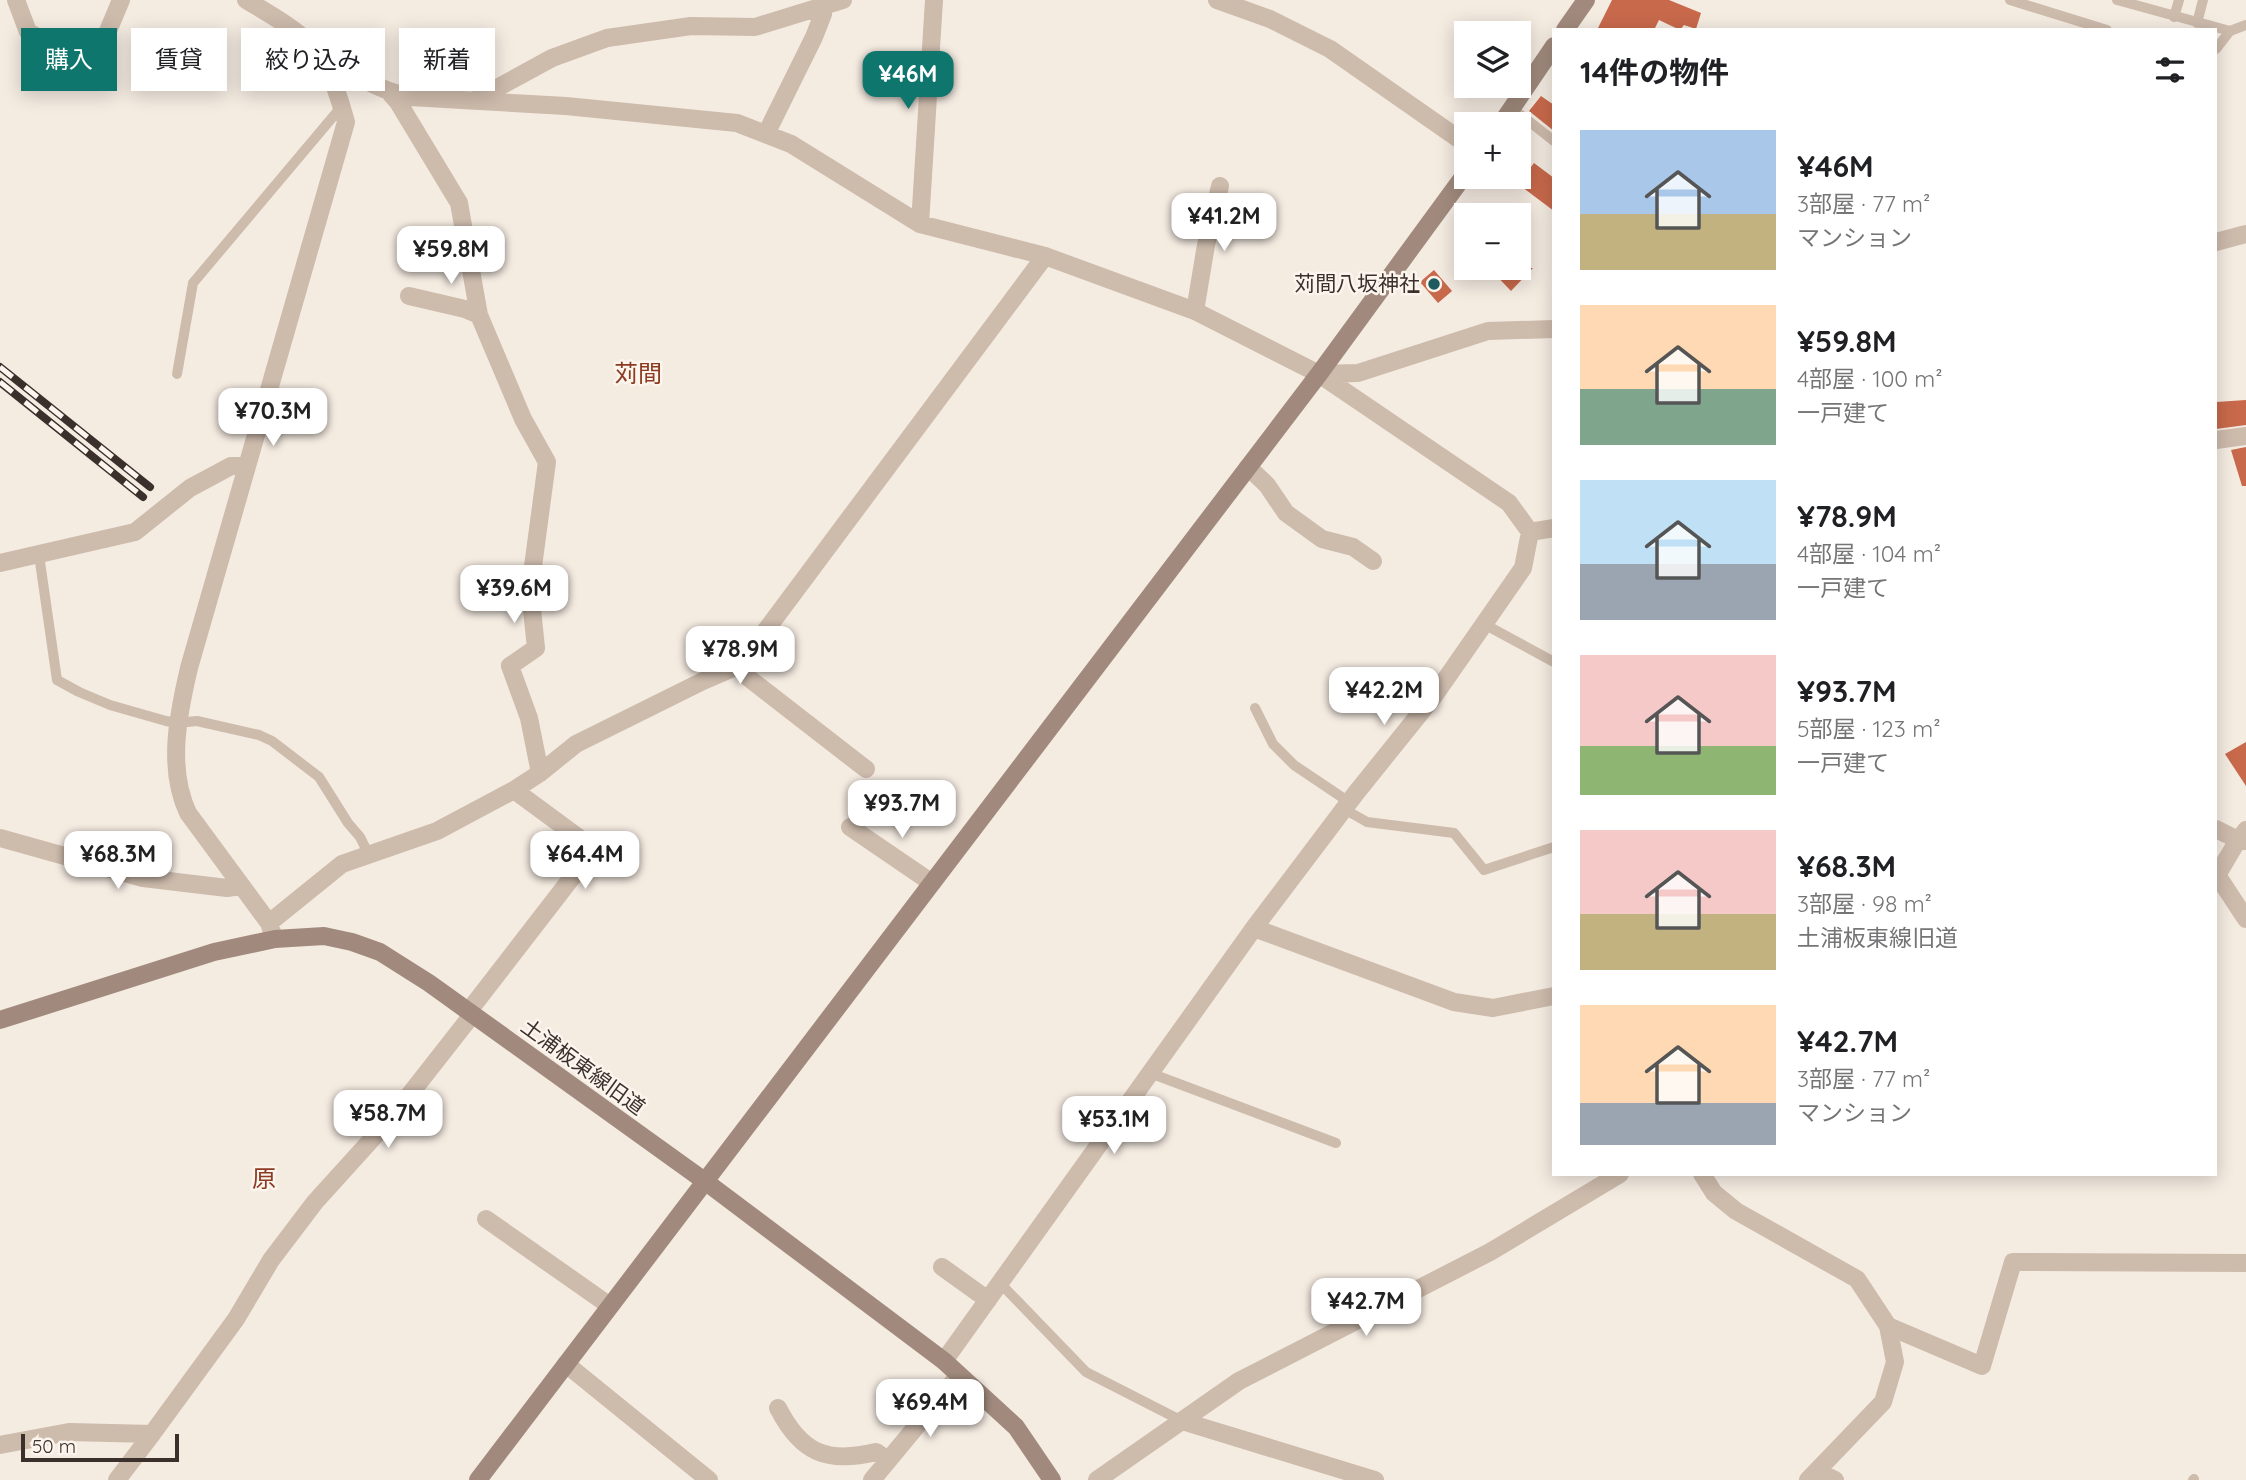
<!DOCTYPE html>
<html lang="ja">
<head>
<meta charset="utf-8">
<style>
	:root { --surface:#fff; --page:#f6f6f6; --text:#202124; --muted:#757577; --accent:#0f766e }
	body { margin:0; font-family:Quicksand,"Noto Sans JP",sans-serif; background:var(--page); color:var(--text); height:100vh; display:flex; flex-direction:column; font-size:26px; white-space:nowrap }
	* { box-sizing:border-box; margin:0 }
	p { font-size:23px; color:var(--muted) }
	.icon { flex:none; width:38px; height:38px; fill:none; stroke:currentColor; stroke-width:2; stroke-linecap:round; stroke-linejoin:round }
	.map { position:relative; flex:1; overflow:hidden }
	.side { position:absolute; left:1552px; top:28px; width:665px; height:1148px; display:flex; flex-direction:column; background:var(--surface); border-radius:0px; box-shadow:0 4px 18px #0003 }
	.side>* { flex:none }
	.top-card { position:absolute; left:21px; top:28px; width:665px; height:63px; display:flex; gap:14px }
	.buttons { position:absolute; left:1454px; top:21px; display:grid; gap:14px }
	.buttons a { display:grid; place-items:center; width:77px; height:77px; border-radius:0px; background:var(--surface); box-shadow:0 4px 18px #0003; font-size:35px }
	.scale { position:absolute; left:21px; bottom:18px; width:158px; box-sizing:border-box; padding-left:7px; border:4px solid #3b302b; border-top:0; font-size:19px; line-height:24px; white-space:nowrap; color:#3b302b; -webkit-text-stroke:5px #fbf5ee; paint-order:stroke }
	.price { position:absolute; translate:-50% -60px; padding:0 16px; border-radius:14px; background:#fff; color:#222; font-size:23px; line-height:46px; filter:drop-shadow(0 2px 4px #0008) }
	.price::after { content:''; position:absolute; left:50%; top:42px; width:21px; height:16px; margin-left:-10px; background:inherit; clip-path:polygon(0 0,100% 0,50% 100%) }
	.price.on { background:var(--accent); color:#fff }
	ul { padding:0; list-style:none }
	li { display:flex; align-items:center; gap:21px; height:175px; padding:0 28px }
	li span { display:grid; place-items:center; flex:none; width:196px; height:140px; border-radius:0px; color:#555 }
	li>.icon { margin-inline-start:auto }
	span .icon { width:84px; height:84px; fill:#fffc; stroke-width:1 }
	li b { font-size:30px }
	h2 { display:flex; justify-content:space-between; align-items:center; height:84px; padding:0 28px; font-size:30px }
	.tag { padding:0 24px; border-radius:0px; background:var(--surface); box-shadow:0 4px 18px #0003; font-size:24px; line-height:63px }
	.tag.on { background:var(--accent); color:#fff }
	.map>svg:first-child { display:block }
	.building { fill:#c8694b }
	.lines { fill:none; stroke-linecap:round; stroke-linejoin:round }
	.lane { stroke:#cdbbac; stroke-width:10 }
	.street { stroke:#cdbbac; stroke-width:18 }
	.secondary { stroke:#a18a7d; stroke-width:18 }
	.rail-casing { stroke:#3b302b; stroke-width:8 }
	.rail { stroke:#fbf5ee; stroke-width:5; stroke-dasharray:16; stroke-linecap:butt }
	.poi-dot { fill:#1f5a5e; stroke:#fbf5ee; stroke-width:2.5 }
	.labels { text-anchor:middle; stroke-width:5; stroke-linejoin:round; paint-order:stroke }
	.poi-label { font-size:21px; fill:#3b302b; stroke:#fbf5ee; text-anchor:end }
	.street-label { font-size:21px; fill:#3b302b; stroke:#fbf5ee }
	.quarter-label { font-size:24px; fill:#8c3b22; stroke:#fbf5ee }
</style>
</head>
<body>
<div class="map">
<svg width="2246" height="1480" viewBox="0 0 2246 1480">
	<rect width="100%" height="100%" fill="#f4ebe1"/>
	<path class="building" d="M 1612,0 L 1669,0 L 1701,13 L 1696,29 L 1684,25 L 1680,30 L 1659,20 L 1654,30 L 1597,30 Z
		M 1541,96 L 1554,105 L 1554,131 L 1529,111 Z
		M 1534,163 L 1554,178 L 1554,211 L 1518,184 Z
		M 1489,268 L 1533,268 L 1511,291 Z
		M 1434,270 L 1452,291 L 1438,303 L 1420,282 Z
		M 2246,400 L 2246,425 L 2216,429 L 2216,402 Z
		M 2246,447 L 2246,486 L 2242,486 L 2231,450 Z
		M 2246,742 L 2246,786 L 2225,754 Z"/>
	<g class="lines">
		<path class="lane" d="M 2010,0 L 2107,30
			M 2117,0 L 2230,31 L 2246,25
			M 2174,17 L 2179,0
			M 2197,23 L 2203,0
			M 2216,49 L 2230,31
			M 1512,108 L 1554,141
			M 177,374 L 193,283 L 342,106
			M 39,555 L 57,680 L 79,692 L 110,705 L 166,721 L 177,723 L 197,721 L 259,735 L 272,741 L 319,777 L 348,823 L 360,837 L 369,855
			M 1484,624 L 1554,662
			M 1255,708 L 1273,744 L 1294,765 L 1349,802
			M 1344,809 L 1367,822 L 1454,833 L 1484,870 L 1554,847
			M 1150,1073 L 1336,1143
			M 1000,1283 L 1086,1372 L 1182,1421
			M 2193,1480 L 2194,1479"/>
		<path class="street" d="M 16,0 L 28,32 L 52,45 L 97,57 L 121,0
			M 246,0 C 270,14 298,30 318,51 C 328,61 342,107 346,122 L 189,668 C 178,715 167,768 188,813 L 269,923 L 272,932
			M 1217,0 L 1270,19 L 1330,49 L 1466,144
			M 320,52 C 348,71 376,90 410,97 L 566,106 L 737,123 L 791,144 L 920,224 L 1045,256 L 1195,311 L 1319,374 L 1509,503 L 1530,532 L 1554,528
			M 390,93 L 398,102 L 459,203 L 479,315 L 523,419 L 547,462 L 532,574 L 531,600 L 536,648 L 510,666 L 529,718 L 540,773
			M 477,99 L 552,58 L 607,38 L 691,26 L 755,27 L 843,0
			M 766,134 L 814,37 L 823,14 L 821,6
			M 920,224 L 934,0
			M 2216,242 L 2246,234
			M 409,296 L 465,309 L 479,315
			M 1195,311 L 1206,245 L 1220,186
			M 1319,374 L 1358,373 L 1488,331 L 1554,329
			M 2216,440 L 2246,436
			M 1248,467 L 1267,485 L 1286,513 L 1322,539 L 1353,547 L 1373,561
			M 0,563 L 135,532 L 190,488 L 231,466 L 247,466
			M 740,665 L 746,676 L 866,769
			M 850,827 L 932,883
			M 2216,829 L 2238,840 L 2246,841
			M 0,838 L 143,878 L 227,888 L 240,886
			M 2217,875 L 2246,919
			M 2216,877 L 2238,840 L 2246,830
			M 269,923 L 342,864 L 437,831 L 514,790 L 540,773 L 576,744 L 703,681 L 740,665 L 1045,256
			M 1254,928 L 1454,1002 L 1493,1008 L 1554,996
			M 468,1012 L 594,849 L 514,790
			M 1702,1174 L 1714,1193 L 1736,1211 L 1857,1279 L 1888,1326 L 1895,1362 L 1883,1402 L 1808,1480
			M 486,1219 L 610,1306
			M 942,1267 L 988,1300
			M 1888,1326 L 1982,1366 L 2013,1262 L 2246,1263
			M 944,1361 L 1254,928 L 1356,793 L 1434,696 L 1523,568 L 1530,532
			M 566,1364 L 709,1480
			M 778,1408 C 801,1453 827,1464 876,1452 L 888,1460
			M 1182,1421 L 1375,1480
			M 0,1445 L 69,1432 L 152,1434 L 236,1319 L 271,1260 L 315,1202 L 392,1117 L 472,1015
			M 1817,1471 L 1835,1480
			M 117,1480 L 152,1434
			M 872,1480 L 959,1375
			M 1097,1480 L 1239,1381 L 1490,1252 L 1620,1174"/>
		<path class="secondary" d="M 1565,30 L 1586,0
			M 1501,124 L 1554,46
			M 0,1020 L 214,952 L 275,939 L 324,936 L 352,942 L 380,952 L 429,983 L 706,1182 L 944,1361 L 1016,1427 L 1052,1480
			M 478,1480 L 1319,374 L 1466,173"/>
		<defs>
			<path id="rail" d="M 0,367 L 150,487
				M 0,382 L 143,497"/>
		</defs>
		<use href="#rail" class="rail-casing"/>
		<use href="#rail" class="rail"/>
	</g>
	<circle class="poi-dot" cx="1434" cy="284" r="7"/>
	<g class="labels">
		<g class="poi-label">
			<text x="1420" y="291">苅間八坂神社</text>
		</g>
		<g class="street-label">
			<text transform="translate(583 1067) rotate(36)" y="7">土浦板東線旧道</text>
		</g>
		<g class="quarter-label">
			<text x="638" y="382">苅間</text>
			<text x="264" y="1187">原</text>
		</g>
	</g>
</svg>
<div class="buttons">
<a><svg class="icon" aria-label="layers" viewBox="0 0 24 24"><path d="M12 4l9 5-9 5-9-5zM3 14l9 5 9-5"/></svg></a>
<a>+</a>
<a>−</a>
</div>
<div class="scale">50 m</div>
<b class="price on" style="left:908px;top:111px">¥46M</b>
<b class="price" style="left:1224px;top:253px">¥41.2M</b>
<b class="price" style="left:451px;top:286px">¥59.8M</b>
<b class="price" style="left:273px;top:448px">¥70.3M</b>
<b class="price" style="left:514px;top:625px">¥39.6M</b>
<b class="price" style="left:740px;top:686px">¥78.9M</b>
<b class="price" style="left:1384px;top:727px">¥42.2M</b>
<b class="price" style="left:902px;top:840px">¥93.7M</b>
<b class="price" style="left:118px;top:891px">¥68.3M</b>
<b class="price" style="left:585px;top:891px">¥64.4M</b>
<b class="price" style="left:388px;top:1150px">¥58.7M</b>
<b class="price" style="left:1114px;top:1156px">¥53.1M</b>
<b class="price" style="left:1366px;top:1338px">¥42.7M</b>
<b class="price" style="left:930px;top:1439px">¥69.4M</b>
<div class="top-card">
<a class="tag on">購入</a>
<a class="tag">賃貸</a>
<a class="tag">絞り込み</a>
<a class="tag">新着</a>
</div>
<section class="side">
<h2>14件の物件<svg class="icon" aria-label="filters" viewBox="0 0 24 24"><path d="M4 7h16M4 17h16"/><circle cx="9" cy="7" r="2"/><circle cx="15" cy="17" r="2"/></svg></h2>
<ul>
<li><span style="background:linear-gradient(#a9c7e8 60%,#c2b280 0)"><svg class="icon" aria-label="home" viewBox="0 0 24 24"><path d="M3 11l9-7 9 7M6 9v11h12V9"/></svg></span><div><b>¥46M</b><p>3部屋 · 77 m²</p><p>マンション</p></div></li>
<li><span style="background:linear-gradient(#ffd9b3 60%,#7fa58c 0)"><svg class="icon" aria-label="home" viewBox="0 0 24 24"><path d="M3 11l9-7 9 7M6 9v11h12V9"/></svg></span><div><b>¥59.8M</b><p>4部屋 · 100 m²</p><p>一戸建て</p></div></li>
<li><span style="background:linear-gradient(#bfe0f5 60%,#9aa5b1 0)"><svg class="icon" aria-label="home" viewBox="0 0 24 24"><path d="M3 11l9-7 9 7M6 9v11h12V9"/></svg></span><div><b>¥78.9M</b><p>4部屋 · 104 m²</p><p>一戸建て</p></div></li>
<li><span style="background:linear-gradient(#f6c9c9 65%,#8fb573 0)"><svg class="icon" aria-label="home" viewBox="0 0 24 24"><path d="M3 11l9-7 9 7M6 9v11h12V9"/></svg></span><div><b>¥93.7M</b><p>5部屋 · 123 m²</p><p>一戸建て</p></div></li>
<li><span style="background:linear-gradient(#f6c9c9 60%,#c2b280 0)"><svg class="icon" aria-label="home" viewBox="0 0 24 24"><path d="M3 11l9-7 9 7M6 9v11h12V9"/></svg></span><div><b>¥68.3M</b><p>3部屋 · 98 m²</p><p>土浦板東線旧道</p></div></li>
<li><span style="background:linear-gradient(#ffd9b3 70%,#9aa5b1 0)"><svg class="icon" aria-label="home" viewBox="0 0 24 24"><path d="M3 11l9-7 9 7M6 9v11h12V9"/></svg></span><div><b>¥42.7M</b><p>3部屋 · 77 m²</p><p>マンション</p></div></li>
</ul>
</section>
</div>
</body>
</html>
